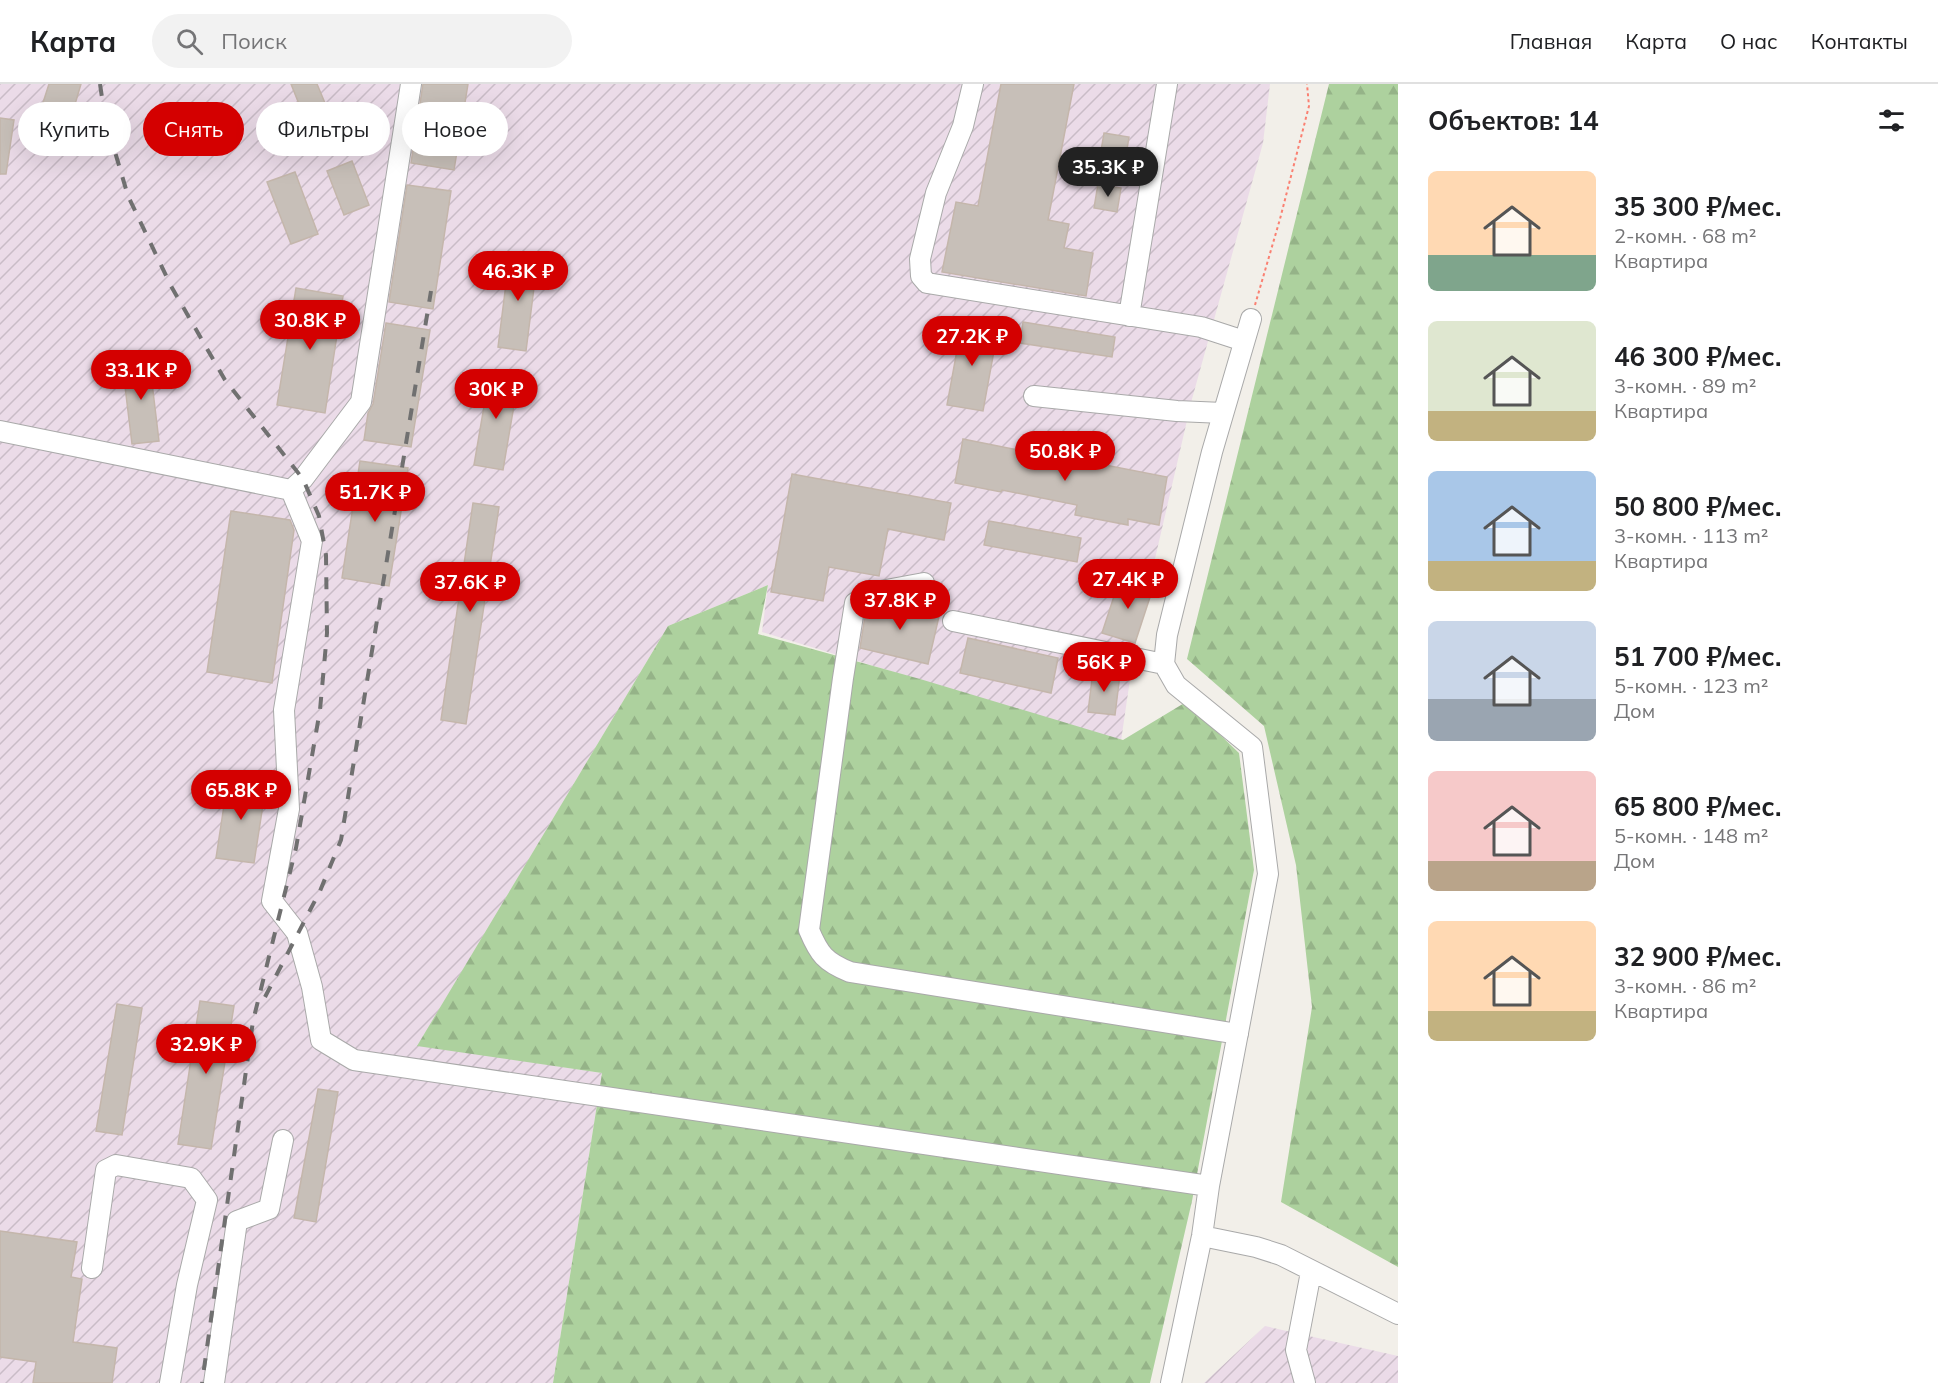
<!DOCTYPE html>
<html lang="ru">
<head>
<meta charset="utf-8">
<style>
	:root { --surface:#fff; --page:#f2f2f2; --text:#202124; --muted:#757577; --line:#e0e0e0; --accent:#d40000 }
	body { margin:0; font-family:Mulish,sans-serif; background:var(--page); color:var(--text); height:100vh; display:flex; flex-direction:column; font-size:22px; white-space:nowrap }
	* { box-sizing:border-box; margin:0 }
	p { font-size:20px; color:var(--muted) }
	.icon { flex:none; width:33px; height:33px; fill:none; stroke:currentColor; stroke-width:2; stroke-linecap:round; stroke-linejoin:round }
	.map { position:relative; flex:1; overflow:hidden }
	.side { display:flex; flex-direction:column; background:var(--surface); width:540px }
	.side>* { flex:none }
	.banner { position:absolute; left:18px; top:18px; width:570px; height:54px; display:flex; gap:12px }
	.price { position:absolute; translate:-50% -51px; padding:0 14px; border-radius:21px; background:var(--accent); color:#fff; font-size:20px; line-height:39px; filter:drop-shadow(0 2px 3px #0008) }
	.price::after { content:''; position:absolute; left:50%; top:36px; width:18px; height:14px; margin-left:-9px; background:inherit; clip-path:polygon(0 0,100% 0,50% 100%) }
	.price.on { background:#222; color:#fff }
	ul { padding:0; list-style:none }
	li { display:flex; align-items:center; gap:18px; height:150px; padding:0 30px }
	li span { display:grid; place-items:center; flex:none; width:168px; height:120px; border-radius:9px; color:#555 }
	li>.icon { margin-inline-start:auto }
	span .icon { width:72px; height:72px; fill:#fffc; stroke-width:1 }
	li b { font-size:26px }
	h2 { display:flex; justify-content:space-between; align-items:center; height:72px; padding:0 30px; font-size:26px }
	.pill { padding:0 21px; border-radius:27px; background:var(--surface); box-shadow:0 6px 24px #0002; font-size:21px; line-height:54px }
	.pill.on { background:var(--accent); color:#fff }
	header { display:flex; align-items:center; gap:36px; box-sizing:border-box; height:84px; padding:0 30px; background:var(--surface); border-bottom:2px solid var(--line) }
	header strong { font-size:28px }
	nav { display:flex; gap:33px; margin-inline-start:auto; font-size:21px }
	.search { width:420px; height:54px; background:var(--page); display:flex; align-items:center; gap:15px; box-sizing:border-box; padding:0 21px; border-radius:33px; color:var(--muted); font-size:22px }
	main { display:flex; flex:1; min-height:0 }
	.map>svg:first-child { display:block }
	.industrial { fill:url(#industrial-furrows) }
	.forest { fill:url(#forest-firs) }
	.building { fill:#c7bfb8; stroke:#c4b6ab; stroke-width:1.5 }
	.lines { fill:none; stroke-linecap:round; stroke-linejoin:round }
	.minor-casing { stroke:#a9a9a9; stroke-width:22 }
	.path { stroke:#fa8072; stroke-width:2; stroke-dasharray:3 3; stroke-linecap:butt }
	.minor { stroke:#fff; stroke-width:20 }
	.rail { stroke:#707070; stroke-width:4; stroke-dasharray:12 12; stroke-linecap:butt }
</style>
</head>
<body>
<header>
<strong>Карта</strong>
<div class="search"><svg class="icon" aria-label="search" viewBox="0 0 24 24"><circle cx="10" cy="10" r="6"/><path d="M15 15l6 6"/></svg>Поиск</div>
<nav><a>Главная</a><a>Карта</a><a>О нас</a><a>Контакты</a></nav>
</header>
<main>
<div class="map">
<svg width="1398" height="1299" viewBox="0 0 1398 1299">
	<defs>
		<pattern id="industrial-furrows" width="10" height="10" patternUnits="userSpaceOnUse" patternTransform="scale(1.5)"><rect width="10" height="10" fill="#ebdbe8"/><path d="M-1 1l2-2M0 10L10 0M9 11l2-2" fill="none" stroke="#c9bcc7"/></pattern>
		<pattern id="forest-firs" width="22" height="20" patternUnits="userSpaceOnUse" patternTransform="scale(1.5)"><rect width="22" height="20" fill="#add19e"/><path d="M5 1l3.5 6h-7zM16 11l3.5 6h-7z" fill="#95b388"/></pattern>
	</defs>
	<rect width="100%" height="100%" fill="#f2efe9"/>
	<path class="industrial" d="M 0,0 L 1270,0 L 1263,59 L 1192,315 L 1135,561 L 1121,657 L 762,548 L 768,501 L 668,542 L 418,961 L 602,989 L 553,1299 L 0,1299 Z
		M 1265,1242 L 1398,1272 L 1398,1299 L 1204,1299 Z"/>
	<path class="forest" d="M 1329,0 L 1398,0 L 1398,1183 L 1281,1118 L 1312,923 L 1296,781 L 1264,642 L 1187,575 Z
		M 768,501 L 758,550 L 920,595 L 1123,656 L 1186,618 L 1239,669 L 1254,786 L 1192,1117 L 1150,1299 L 553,1299 L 602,989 L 417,962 L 668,542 Z"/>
	<path class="building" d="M 49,0 L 81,0 L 70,37 L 40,28 Z
		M 291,0 L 317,0 L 338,50 L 315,60 Z
		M 423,0 L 468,0 L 454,86 L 411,79 Z
		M 1001,0 L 1074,0 L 1048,136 L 1069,140 L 1064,164 L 1093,169 L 1086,212 L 942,188 L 956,118 L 978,122 Z
		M 0,34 L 14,36 L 6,90 L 0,90 Z
		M 1104,49 L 1129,53 L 1125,77 L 1100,73 Z
		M 352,77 L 369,121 L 344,131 L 327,87 Z
		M 295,88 L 318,150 L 291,160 L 267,98 Z
		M 1098,100 L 1121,104 L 1117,128 L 1094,124 Z
		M 407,101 L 451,107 L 433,225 L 389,218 Z
		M 510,168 L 538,172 L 526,267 L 498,263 Z
		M 296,204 L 343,212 L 325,329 L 277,321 Z
		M 1023,238 L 1115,253 L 1112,273 L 1020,259 Z
		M 386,239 L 430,246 L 411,363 L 364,356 L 368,329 L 373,320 Z
		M 962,239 L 998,245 L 983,327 L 947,321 Z
		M 149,274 L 159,357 L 132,360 L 122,278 Z
		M 490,287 L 519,292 L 503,386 L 474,381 Z
		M 963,355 L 1084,379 L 1085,377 L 1167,393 L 1159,441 L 1128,435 L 1128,441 L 1075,431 L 1077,421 L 1002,406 L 1001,408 L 955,399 Z
		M 360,377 L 408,384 L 389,502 L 342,494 Z
		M 792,390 L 951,419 L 944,456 L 888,445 L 879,492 L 829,483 L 823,517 L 771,508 Z
		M 473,419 L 499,423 L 466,640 L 441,636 Z
		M 231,427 L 290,436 L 294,446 L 272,599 L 207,588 Z
		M 989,437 L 1081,454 L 1077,478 L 984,461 Z
		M 1120,494 L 1153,504 L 1135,559 L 1102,549 Z
		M 893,517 L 940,528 L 928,580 L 860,564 L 866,526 L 875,520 Z
		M 968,554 L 1058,574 L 1051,609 L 960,589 Z
		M 1093,587 L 1120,590 L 1115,631 L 1088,628 Z
		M 228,695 L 266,701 L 254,779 L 216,774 Z
		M 200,917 L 234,922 L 211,1065 L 178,1060 Z
		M 117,920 L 142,924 L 122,1051 L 96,1047 Z
		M 318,1005 L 338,1008 L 316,1138 L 294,1134 Z
		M 0,1147 L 77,1158 L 71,1193 L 82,1195 L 73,1258 L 117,1264 L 112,1299 L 33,1299 L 36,1278 L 0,1273 Z"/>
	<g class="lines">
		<defs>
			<path id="minor" d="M 973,0 L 963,42 L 936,109 L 920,175 L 921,192 L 927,199 L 1201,243 L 1244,257
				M 1129,232 L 1167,0
				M 1034,312 L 1177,327 L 1223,329
				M 0,347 L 291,406 L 312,457 L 284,626 L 289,725 L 272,817 L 297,849 L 312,903 L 321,956 L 354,976 L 1209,1102
				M 291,406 L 303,395 L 361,318 L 411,0
				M 924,499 L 870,509 L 855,519 L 843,594 L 809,846 C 819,870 825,878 850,888 L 1238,950
				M 953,537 L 1164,580
				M 1202,1152 L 1256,1163 L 1281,1171 L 1398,1230
				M 92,1184 L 106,1086 L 116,1081 L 191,1094 L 207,1116 L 187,1201 L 170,1299
				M 214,1299 L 237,1137 L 269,1125 L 283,1056
				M 1171,1299 L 1202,1152 L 1209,1102 L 1268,790 L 1252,663 L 1176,601 L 1164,580 L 1167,551 L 1212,368 L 1251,235
				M 1305,1299 L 1296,1266 L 1311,1188"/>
		</defs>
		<use href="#minor" class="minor-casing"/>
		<path class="path" d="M 1255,221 L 1280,135 L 1309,22 L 1307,0"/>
		<use href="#minor" class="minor"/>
		<path class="rail" d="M 100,0 L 105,34 L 128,112 L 171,202 L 225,296 L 303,395 L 319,432 L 326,471 L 327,549 L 320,626 L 296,764 L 253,937 L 202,1299
			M 265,913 L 320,807 L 341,756 L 431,207"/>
	</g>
</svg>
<b class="price on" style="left:1108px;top:114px">35.3K ₽</b>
<b class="price" style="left:518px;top:218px">46.3K ₽</b>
<b class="price" style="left:310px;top:267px">30.8K ₽</b>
<b class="price" style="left:972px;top:283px">27.2K ₽</b>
<b class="price" style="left:141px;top:317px">33.1K ₽</b>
<b class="price" style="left:496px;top:336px">30K ₽</b>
<b class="price" style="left:1065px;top:398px">50.8K ₽</b>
<b class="price" style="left:375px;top:439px">51.7K ₽</b>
<b class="price" style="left:1128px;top:526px">27.4K ₽</b>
<b class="price" style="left:470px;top:529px">37.6K ₽</b>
<b class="price" style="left:900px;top:547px">37.8K ₽</b>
<b class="price" style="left:1104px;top:609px">56K ₽</b>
<b class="price" style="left:241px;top:737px">65.8K ₽</b>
<b class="price" style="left:206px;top:991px">32.9K ₽</b>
<div class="banner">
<a class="pill">Купить</a>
<a class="pill on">Снять</a>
<a class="pill">Фильтры</a>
<a class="pill">Новое</a>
</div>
</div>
<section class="side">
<h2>Объектов: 14<svg class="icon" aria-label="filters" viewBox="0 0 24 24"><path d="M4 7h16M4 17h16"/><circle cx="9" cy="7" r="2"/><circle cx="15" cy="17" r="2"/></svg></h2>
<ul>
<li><span style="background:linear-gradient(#ffd9b3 70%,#7fa58c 0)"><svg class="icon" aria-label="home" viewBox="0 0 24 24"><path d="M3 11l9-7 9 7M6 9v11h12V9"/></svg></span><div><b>35 300 ₽/мес.</b><p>2-комн. · 68 m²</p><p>Квартира</p></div></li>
<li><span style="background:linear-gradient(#dfe7d0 75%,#c2b280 0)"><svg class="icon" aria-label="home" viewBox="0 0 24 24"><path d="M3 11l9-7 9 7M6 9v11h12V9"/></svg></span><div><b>46 300 ₽/мес.</b><p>3-комн. · 89 m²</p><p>Квартира</p></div></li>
<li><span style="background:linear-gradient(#a9c7e8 75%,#c2b280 0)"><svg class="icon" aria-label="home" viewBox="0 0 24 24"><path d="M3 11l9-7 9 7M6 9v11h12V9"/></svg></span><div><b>50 800 ₽/мес.</b><p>3-комн. · 113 m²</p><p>Квартира</p></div></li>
<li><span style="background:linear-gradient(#c9d6e8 65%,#9aa5b1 0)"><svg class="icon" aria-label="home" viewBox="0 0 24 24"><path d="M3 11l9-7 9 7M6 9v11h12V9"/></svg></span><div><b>51 700 ₽/мес.</b><p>5-комн. · 123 m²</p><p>Дом</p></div></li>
<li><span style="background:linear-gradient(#f6c9c9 75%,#b9a48a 0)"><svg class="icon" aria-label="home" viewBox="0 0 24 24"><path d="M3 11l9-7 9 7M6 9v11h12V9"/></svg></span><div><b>65 800 ₽/мес.</b><p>5-комн. · 148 m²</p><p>Дом</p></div></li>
<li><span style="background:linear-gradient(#ffd9b3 75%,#c2b280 0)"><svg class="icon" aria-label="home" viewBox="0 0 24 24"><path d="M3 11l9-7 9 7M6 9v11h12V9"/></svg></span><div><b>32 900 ₽/мес.</b><p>3-комн. · 86 m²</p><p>Квартира</p></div></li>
</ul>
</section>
</main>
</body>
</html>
